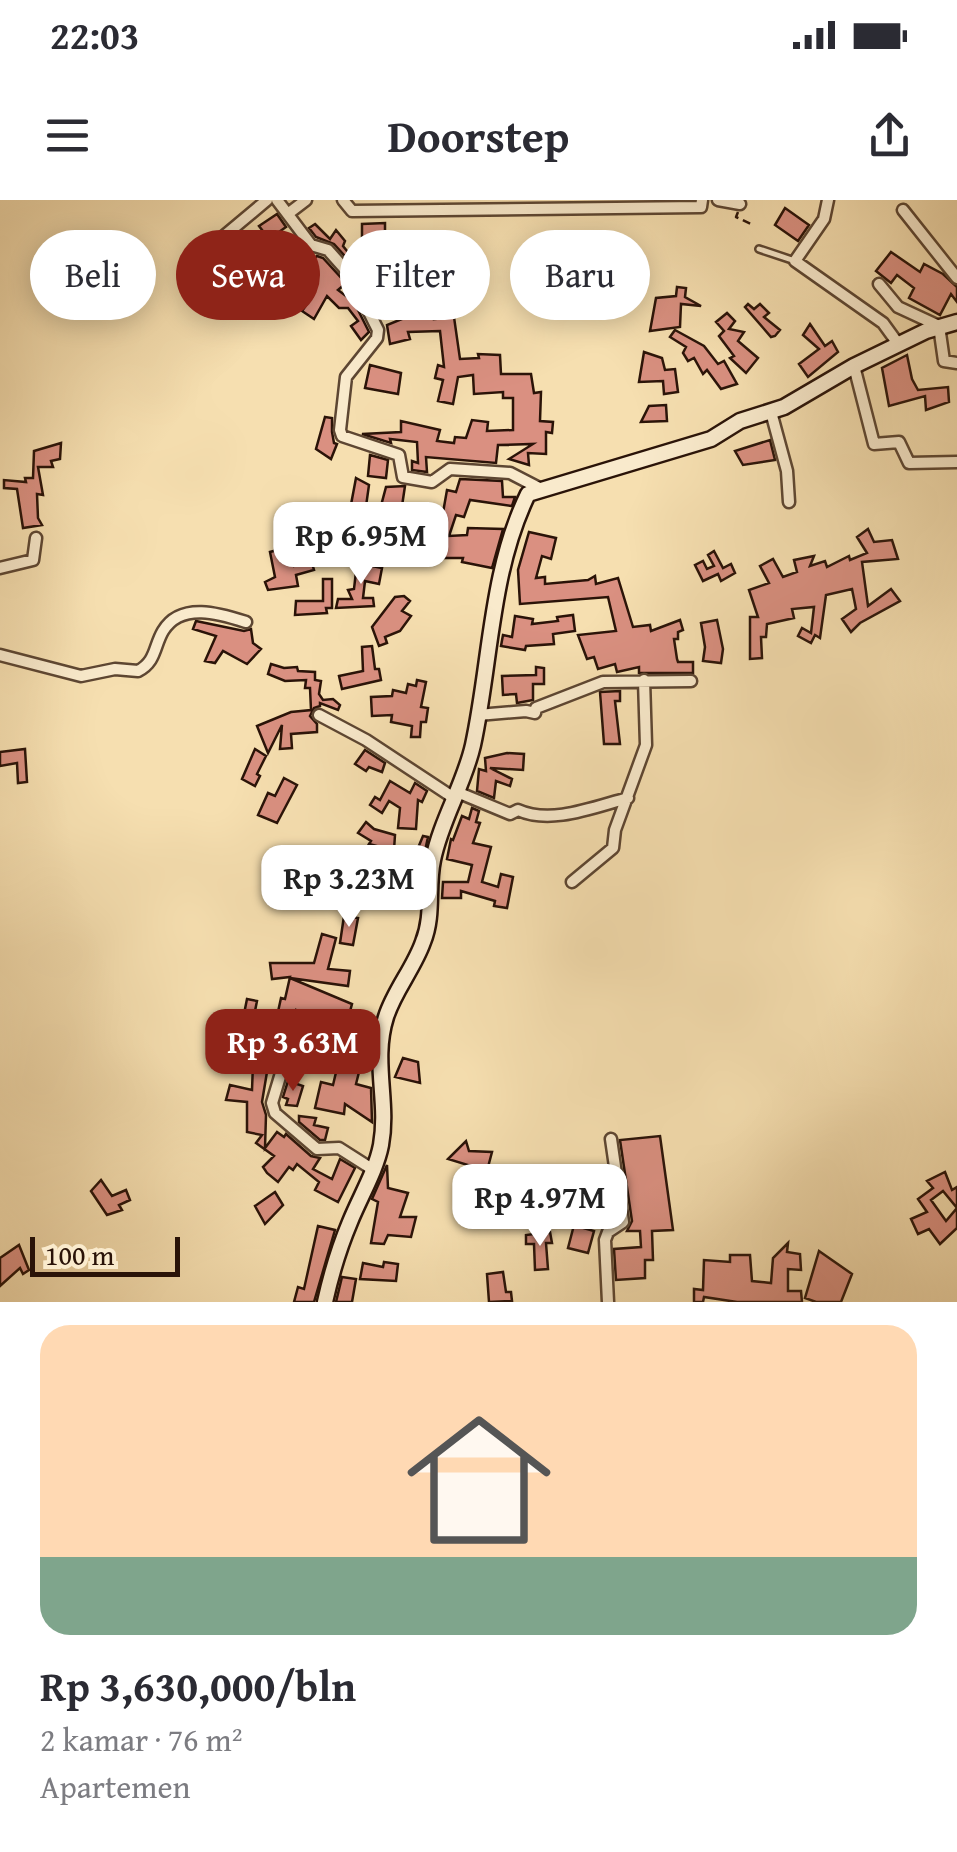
<!DOCTYPE html>
<html lang="id">
<head>
<meta charset="utf-8">
<style>
	:root { --surface:#fff; --page:#f2f2f3; --text:#2b2b33; --muted:#7c7c81; --accent:#8f2418 }
	body { margin:0; font-family:"Gentium Book Plus",serif; background:var(--page); color:var(--text); height:100vh; display:flex; flex-direction:column; font-size:38px; white-space:nowrap }
	* { box-sizing:border-box; margin:0 }
	p { font-size:32px; color:var(--muted) }
	.icon { flex:none; width:55px; height:55px; fill:none; stroke:currentColor; stroke-width:2; stroke-linecap:round; stroke-linejoin:round }
	.map { position:relative; height:1102px; overflow:hidden }
	.sheet { display:flex; flex-direction:column; background:var(--surface); flex:1 }
	.sheet>* { flex:none }
	.guide { position:absolute; left:30px; top:30px; width:898px; height:90px; display:flex; gap:20px }
	.scale { position:absolute; left:30px; bottom:25px; width:150px; box-sizing:border-box; padding-left:10px; border:5px solid #2a1308; border-top:0; font-size:28px; line-height:35px; white-space:nowrap; color:#2a1308; -webkit-text-stroke:8px #f9eacc; paint-order:stroke }
	.price { position:absolute; translate:-50% -85px; padding:0 22px; border-radius:20px; background:#fff; color:#222; font-size:32px; line-height:65px; filter:drop-shadow(0 2px 5px #0008) }
	.price::after { content:''; position:absolute; left:50%; top:60px; width:30px; height:22px; margin-left:-15px; background:inherit; clip-path:polygon(0 0,100% 0,50% 100%) }
	.price.current { background:var(--accent); color:#fff }
	ul { padding:0; list-style:none }
	li { display:grid; align-content:center; gap:20px; height:530px; padding:0 40px }
	li span { display:grid; place-items:center; height:310px; border-radius:30px; color:#555 }
	li>.icon { margin-inline-start:auto }
	span .icon { width:180px; height:180px; fill:#fffc; stroke-width:1 }
	li b { font-size:42px }
	.tag { padding:0 35px; border-radius:45px; background:var(--surface); box-shadow:0 5px 25px #0003; font-size:35px; line-height:90px }
	.tag.current { background:var(--accent); color:#fff }
	.status { display:flex; justify-content:space-between; align-items:center; height:70px; padding:0 50px; background:var(--surface); direction:ltr }
	.status svg { height:28px; fill:currentColor }
	header { display:flex; justify-content:space-between; align-items:center; height:130px; padding:0 40px; background:var(--surface); font-size:45px; font-weight:800 }
	.map>svg:first-child { display:block }
	.building { fill:#da9081; stroke:#2a1308; stroke-width:2.5 }
	.lines { fill:none; stroke-linecap:round; stroke-linejoin:round }
	.lane-casing { stroke:#5d4632; stroke-width:10 }
	.street-casing { stroke:#5d4632; stroke-width:15 }
	.secondary-casing { stroke:#2a1308; stroke-width:19 }
	.path { stroke:#2a1308; stroke-width:2.5; stroke-dasharray:8 5; stroke-linecap:butt }
	.lane { stroke:#f9eacc; stroke-width:5 }
	.street { stroke:#f9eacc; stroke-width:10 }
	.secondary { stroke:#f9eacc; stroke-width:14 }
</style>
</head>
<body>
<div class="status"><b>22:03</b><svg viewBox="0 0 49 12"><path d="M0 12V9h3v3zM5 12V6h3v6zM10 12V3h3v9zM15 12V0h3v12zM26 1h20v11H26zM47 4h2v5h-2z"/></svg></div>
<header><svg class="icon" aria-label="menu" viewBox="0 0 24 24"><path d="M4 6h16M4 12h16M4 18h16"/></svg>Doorstep<svg class="icon" aria-label="share" viewBox="0 0 24 24"><path d="M12 15V3M7 8l5-5 5 5M5 13v7h14v-7"/></svg></header>
<div class="map">
<svg width="957" height="1102" viewBox="0 0 957 1102">
	<rect width="100%" height="100%" fill="#f6dfb0"/>
	<filter id="stains"><feTurbulence type="fractalNoise" baseFrequency=".002" numOctaves="4"/><feColorMatrix values="0 0 0 0 .2 0 0 0 0 .09 0 0 0 0 .02 0 0 0 .5 -.17"/></filter>
	<radialGradient id="worn" r=".72"><stop offset=".6" stop-color="#630" stop-opacity="0"/><stop offset="1" stop-color="#630" stop-opacity=".3"/></radialGradient>
	<path class="building" d="M 785,8 L 809,25 L 798,41 L 775,25 Z
		M 277,14 L 286,27 L 269,39 L 259,26 Z
		M 385,23 L 385,35 L 373,35 L 381,45 L 362,45 L 362,24 Z
		M 315,24 L 330,39 L 336,30 L 345,41 L 343,46 L 355,61 L 352,64 L 334,44 L 316,37 L 309,28 Z
		M 891,52 L 920,72 L 924,64 L 943,74 L 957,87 L 957,102 L 951,94 L 940,115 L 909,98 L 914,88 L 897,75 L 891,83 L 876,71 Z
		M 445,54 L 458,56 L 455,71 L 443,69 L 443,74 L 423,71 L 424,62 L 443,64 Z
		M 317,56 L 323,58 L 344,81 L 345,84 L 338,90 L 354,102 L 369,132 L 361,140 L 351,126 L 358,121 L 348,108 L 339,108 L 327,96 L 314,119 L 302,111 L 312,97 L 292,84 L 304,63 L 307,65 Z
		M 677,87 L 686,88 L 685,97 L 701,106 L 681,104 L 680,127 L 650,131 L 656,98 L 676,96 Z
		M 748,104 L 754,109 L 760,104 L 769,113 L 764,117 L 780,130 L 775,136 L 771,137 L 745,107 Z
		M 419,112 L 434,113 L 434,119 L 454,117 L 460,159 L 479,158 L 478,154 L 500,155 L 501,174 L 531,174 L 534,193 L 541,192 L 540,221 L 553,222 L 552,233 L 546,232 L 546,254 L 528,253 L 529,265 L 509,259 L 533,244 L 498,245 L 496,263 L 426,257 L 427,272 L 412,270 L 412,261 L 418,263 L 417,242 L 390,239 L 391,243 L 362,234 L 401,232 L 401,221 L 440,230 L 437,241 L 454,243 L 455,237 L 466,238 L 472,220 L 488,222 L 487,231 L 513,230 L 513,198 L 503,198 L 503,192 L 474,194 L 473,175 L 458,177 L 453,204 L 438,201 L 443,180 L 435,178 L 438,165 L 444,167 L 440,131 L 408,132 L 410,139 L 390,144 L 387,125 Z
		M 727,113 L 735,121 L 729,129 L 744,132 L 738,141 L 758,158 L 746,173 L 730,158 L 734,156 L 719,136 L 724,131 L 716,122 Z
		M 810,124 L 825,146 L 832,141 L 838,152 L 808,177 L 799,164 L 819,149 L 803,135 Z
		M 675,130 L 704,146 L 718,164 L 724,161 L 737,184 L 721,189 L 707,170 L 703,174 L 694,158 L 688,161 L 683,153 L 686,147 L 670,137 Z
		M 644,152 L 662,158 L 665,170 L 675,169 L 678,192 L 664,194 L 663,181 L 639,182 Z
		M 907,155 L 912,179 L 918,190 L 948,187 L 949,202 L 926,210 L 925,196 L 889,206 L 882,168 Z
		M 370,165 L 401,173 L 398,194 L 365,188 Z
		M 666,205 L 667,221 L 641,222 L 649,206 Z
		M 325,217 L 332,218 L 332,232 L 334,243 L 337,244 L 331,259 L 316,249 Z
		M 770,240 L 775,260 L 743,265 L 735,251 Z
		M 61,243 L 60,259 L 51,261 L 53,267 L 38,267 L 43,295 L 37,294 L 38,318 L 42,325 L 23,328 L 17,289 L 4,288 L 4,280 L 26,282 L 25,278 L 33,278 L 34,251 Z
		M 370,255 L 388,260 L 386,278 L 368,276 Z
		M 356,278 L 369,285 L 359,356 L 346,353 L 350,332 L 346,331 Z
		M 460,279 L 502,281 L 503,297 L 515,297 L 512,306 L 470,300 L 464,317 L 456,315 L 449,336 L 467,335 L 468,328 L 503,329 L 492,368 L 462,362 L 463,358 L 435,358 L 447,290 L 456,292 Z
		M 405,286 L 399,326 L 389,325 L 390,321 L 378,317 L 386,287 Z
		M 868,329 L 874,342 L 892,340 L 898,359 L 862,362 L 868,406 L 891,389 L 900,401 L 860,423 L 851,432 L 842,419 L 856,409 L 852,389 L 826,395 L 820,438 L 815,435 L 811,443 L 798,436 L 802,428 L 811,433 L 814,407 L 792,409 L 794,418 L 767,424 L 766,437 L 761,437 L 762,458 L 750,459 L 750,417 L 758,417 L 749,390 L 769,383 L 760,366 L 773,359 L 783,377 L 797,372 L 794,360 L 814,356 L 810,366 L 825,361 L 827,367 L 849,356 L 850,360 L 867,353 L 857,337 Z
		M 529,332 L 556,338 L 551,359 L 542,356 L 536,378 L 545,377 L 545,384 L 588,380 L 595,376 L 596,384 L 618,378 L 633,427 L 650,425 L 651,431 L 680,420 L 683,430 L 678,432 L 678,439 L 674,439 L 677,459 L 678,462 L 693,462 L 693,473 L 639,473 L 639,467 L 617,472 L 615,464 L 598,469 L 594,457 L 587,459 L 578,435 L 616,431 L 608,397 L 520,404 L 518,370 Z
		M 288,347 L 294,366 L 311,360 L 314,370 L 296,375 L 298,386 L 268,390 L 265,382 L 275,377 L 270,352 Z
		M 714,351 L 723,368 L 731,364 L 735,373 L 721,381 L 718,374 L 703,381 L 695,365 L 703,361 L 707,369 L 714,366 L 708,355 Z
		M 357,363 L 382,368 L 379,384 L 365,381 L 363,398 L 373,398 L 374,406 L 336,408 L 338,399 L 352,399 L 348,390 L 354,389 Z
		M 323,379 L 332,379 L 332,408 L 326,408 L 327,413 L 295,415 L 296,401 L 323,401 Z
		M 404,396 L 410,401 L 402,411 L 411,416 L 400,431 L 385,437 L 387,443 L 379,446 L 372,427 L 395,397 Z
		M 573,415 L 575,431 L 553,434 L 554,444 L 526,446 L 525,450 L 501,446 L 503,435 L 512,437 L 515,416 L 533,419 L 532,424 L 558,421 L 557,417 Z
		M 717,420 L 723,449 L 721,463 L 703,461 L 705,447 L 701,423 Z
		M 196,421 L 244,431 L 251,429 L 253,443 L 261,449 L 247,464 L 223,451 L 215,463 L 205,461 L 216,436 L 193,429 Z
		M 372,446 L 375,469 L 379,469 L 381,480 L 342,489 L 339,476 L 363,471 L 362,447 Z
		M 271,464 L 284,468 L 297,467 L 298,471 L 315,472 L 315,480 L 321,481 L 319,494 L 323,500 L 333,499 L 340,505 L 338,510 L 320,503 L 320,506 L 314,508 L 310,516 L 317,524 L 317,532 L 291,534 L 292,548 L 280,549 L 282,525 L 268,553 L 257,526 L 291,512 L 311,510 L 310,488 L 305,488 L 306,480 L 285,481 L 268,474 Z
		M 536,467 L 544,468 L 544,484 L 533,484 L 533,500 L 517,503 L 516,494 L 503,495 L 502,476 L 536,475 Z
		M 417,480 L 426,482 L 421,507 L 428,508 L 426,522 L 421,522 L 420,537 L 411,537 L 412,526 L 391,522 L 392,515 L 372,516 L 371,497 L 392,496 L 393,490 L 406,493 L 408,484 L 416,486 Z
		M 620,491 L 620,501 L 615,501 L 620,544 L 604,544 L 600,492 Z
		M 25,549 L 27,582 L 18,583 L 17,563 L 0,566 L 0,552 Z
		M 255,549 L 266,556 L 257,574 L 260,576 L 255,586 L 242,579 Z
		M 365,550 L 385,563 L 382,572 L 369,567 L 366,571 L 355,564 Z
		M 507,553 L 524,554 L 523,570 L 490,568 L 512,579 L 510,586 L 496,581 L 494,598 L 477,591 L 479,569 L 486,571 L 485,558 Z
		M 284,578 L 297,585 L 277,623 L 258,615 L 268,593 L 275,596 Z
		M 390,581 L 410,593 L 415,583 L 427,591 L 422,602 L 418,600 L 416,629 L 398,628 L 400,608 L 389,601 L 382,613 L 370,605 L 375,597 L 380,600 Z
		M 472,608 L 479,611 L 476,622 L 480,623 L 473,643 L 491,647 L 482,682 L 498,687 L 501,674 L 513,677 L 507,708 L 494,706 L 495,701 L 461,691 L 461,698 L 442,698 L 443,682 L 468,682 L 472,665 L 447,659 L 451,639 L 453,640 L 462,616 L 469,619 Z
		M 366,622 L 374,629 L 395,635 L 394,650 L 414,648 L 413,660 L 423,636 L 428,637 L 420,674 L 417,673 L 416,691 L 400,690 L 402,670 L 383,667 L 384,648 L 369,644 L 371,641 L 358,633 Z
		M 344,716 L 358,718 L 353,745 L 340,743 Z
		M 322,734 L 336,738 L 328,769 L 350,771 L 348,786 L 290,778 L 352,804 L 345,830 L 296,810 L 294,821 L 284,819 L 277,835 L 283,838 L 274,868 L 268,866 L 262,902 L 266,915 L 265,948 L 277,932 L 284,937 L 286,934 L 311,956 L 320,958 L 313,969 L 332,979 L 340,959 L 355,968 L 338,1002 L 315,990 L 319,982 L 297,964 L 293,970 L 289,967 L 278,982 L 267,973 L 263,967 L 274,956 L 256,943 L 262,935 L 247,932 L 247,902 L 226,900 L 230,885 L 252,890 L 253,864 L 264,865 L 267,840 L 249,832 L 230,834 L 230,815 L 243,819 L 247,799 L 257,801 L 254,816 L 276,821 L 281,798 L 285,799 L 290,777 L 272,779 L 270,763 L 314,763 Z
		M 403,858 L 418,862 L 420,883 L 395,877 Z
		M 338,864 L 359,872 L 356,884 L 371,888 L 372,922 L 345,904 L 344,914 L 315,908 L 321,882 L 333,885 Z
		M 288,881 L 303,886 L 297,906 L 286,905 L 288,899 L 283,897 Z
		M 299,916 L 316,918 L 314,925 L 328,928 L 325,940 L 320,940 L 299,922 Z
		M 660,936 L 673,1030 L 652,1031 L 653,1060 L 645,1060 L 645,1078 L 616,1080 L 614,1049 L 641,1047 L 640,1031 L 627,1031 L 632,1021 L 620,940 Z
		M 466,941 L 469,951 L 492,952 L 487,971 L 448,959 Z
		M 387,965 L 388,988 L 408,993 L 400,1017 L 416,1017 L 411,1037 L 388,1035 L 384,1044 L 371,1043 L 378,1002 L 372,999 Z
		M 945,972 L 952,990 L 957,987 L 957,1008 L 943,991 L 931,1000 L 946,1021 L 957,1008 L 957,1028 L 940,1044 L 929,1029 L 918,1034 L 911,1019 L 927,1012 L 918,999 L 933,988 L 927,981 Z
		M 569,973 L 580,1027 L 594,1031 L 588,1053 L 568,1048 L 574,1025 L 565,1026 L 556,975 Z
		M 101,980 L 112,996 L 126,990 L 130,1000 L 119,1005 L 122,1010 L 107,1015 L 91,991 Z
		M 275,992 L 283,1005 L 265,1024 L 255,1006 Z
		M 318,1026 L 335,1030 L 314,1102 L 294,1102 L 298,1087 L 304,1089 Z
		M 550,1032 L 552,1043 L 546,1043 L 548,1069 L 535,1070 L 534,1044 L 526,1044 L 526,1035 Z
		M 788,1043 L 787,1052 L 800,1054 L 801,1070 L 788,1069 L 788,1091 L 801,1091 L 802,1102 L 737,1102 L 704,1097 L 703,1102 L 694,1102 L 694,1089 L 703,1090 L 704,1060 L 730,1062 L 730,1055 L 750,1055 L 752,1081 L 771,1083 L 773,1058 Z
		M 19,1045 L 29,1070 L 23,1074 L 20,1068 L 0,1086 L 0,1058 Z
		M 819,1051 L 852,1074 L 841,1102 L 816,1102 L 805,1098 Z
		M 384,1062 L 398,1064 L 396,1081 L 360,1079 L 363,1063 L 383,1067 Z
		M 503,1072 L 506,1092 L 511,1092 L 512,1101 L 489,1102 L 487,1074 Z
		M 342,1077 L 356,1079 L 352,1102 L 336,1102 Z"/>
	<g class="lines">
		<defs>
			<path id="lane" d="M 759,49 L 792,60"/>
			<path id="street" d="M 277,0 L 311,45 L 328,50 L 351,76 L 378,130 L 377,138 L 346,177 L 340,230 L 342,236 L 399,255 L 403,277 L 432,282 L 450,269 L 510,273 L 541,289
				M 343,0 L 352,11 L 701,7 L 702,0
				M 718,0 L 740,4
				M 828,0 L 824,19 L 795,61 L 883,123 L 899,145
				M 903,10 L 957,78
				M 289,13 L 306,0
				M 218,41 L 267,0
				M 879,84 L 898,107 L 939,126 L 944,161 L 957,163
				M 854,166 L 874,244 L 899,242 L 909,263 L 957,262
				M 771,212 L 787,271 L 789,302
				M 0,368 L 33,360 L 36,338
				M 0,455 L 81,476 L 115,469 L 138,471 C 156,462 154,446 163,431 C 181,401 221,414 246,422
				M 319,515 L 366,540 L 454,598
				M 478,515 L 526,511 L 535,513 L 536,508 L 603,482 L 691,481
				M 457,592 L 510,614 L 518,610 C 551,625 594,607 628,598
				M 572,682 L 613,648 L 615,630 L 646,545 L 644,480
				M 372,969 L 339,948 L 317,949 L 275,913 L 272,903 L 294,830 L 302,827 L 381,850
				M 608,1102 L 605,1040 L 608,1032 L 623,1022 L 611,939"/>
			<path id="secondary" d="M 325,1102 C 331,1075 339,1048 350,1022 C 360,997 376,971 381,945 C 389,901 372,861 386,817 C 394,791 414,768 423,742 C 434,715 427,688 433,660 C 441,620 464,585 473,545 C 491,462 490,372 528,294 L 711,239 L 740,221 L 784,207 L 854,166 L 926,131 L 957,122"/>
		</defs>
		<use href="#lane" class="lane-casing"/>
		<use href="#street" class="street-casing"/>
		<use href="#secondary" class="secondary-casing"/>
		<path class="path" d="M 738,12 L 736,17 L 753,25"/>
		<use href="#lane" class="lane"/>
		<use href="#street" class="street"/>
		<use href="#secondary" class="secondary"/>
	</g>
	<rect width="100%" height="100%" filter="url(#stains)"/>
	<rect width="100%" height="100%" fill="url(#worn)"/>
</svg>
<div class="scale">100 m</div>
<b class="price" style="left:361px;top:387px">Rp 6.95M</b>
<b class="price" style="left:349px;top:730px">Rp 3.23M</b>
<b class="price current" style="left:293px;top:894px">Rp 3.63M</b>
<b class="price" style="left:540px;top:1049px">Rp 4.97M</b>
<div class="guide">
<a class="tag">Beli</a>
<a class="tag current">Sewa</a>
<a class="tag">Filter</a>
<a class="tag">Baru</a>
</div>
</div>
<section class="sheet">
<ul>
<li><span style="background:linear-gradient(#ffd9b3 75%,#7fa58c 0)"><svg class="icon" aria-label="home" viewBox="0 0 24 24"><path d="M3 11l9-7 9 7M6 9v11h12V9"/></svg></span><div><b>Rp 3,630,000/bln</b><p>2 kamar · 76 m²</p><p>Apartemen</p></div></li>
</ul>
</section>
</body>
</html>
